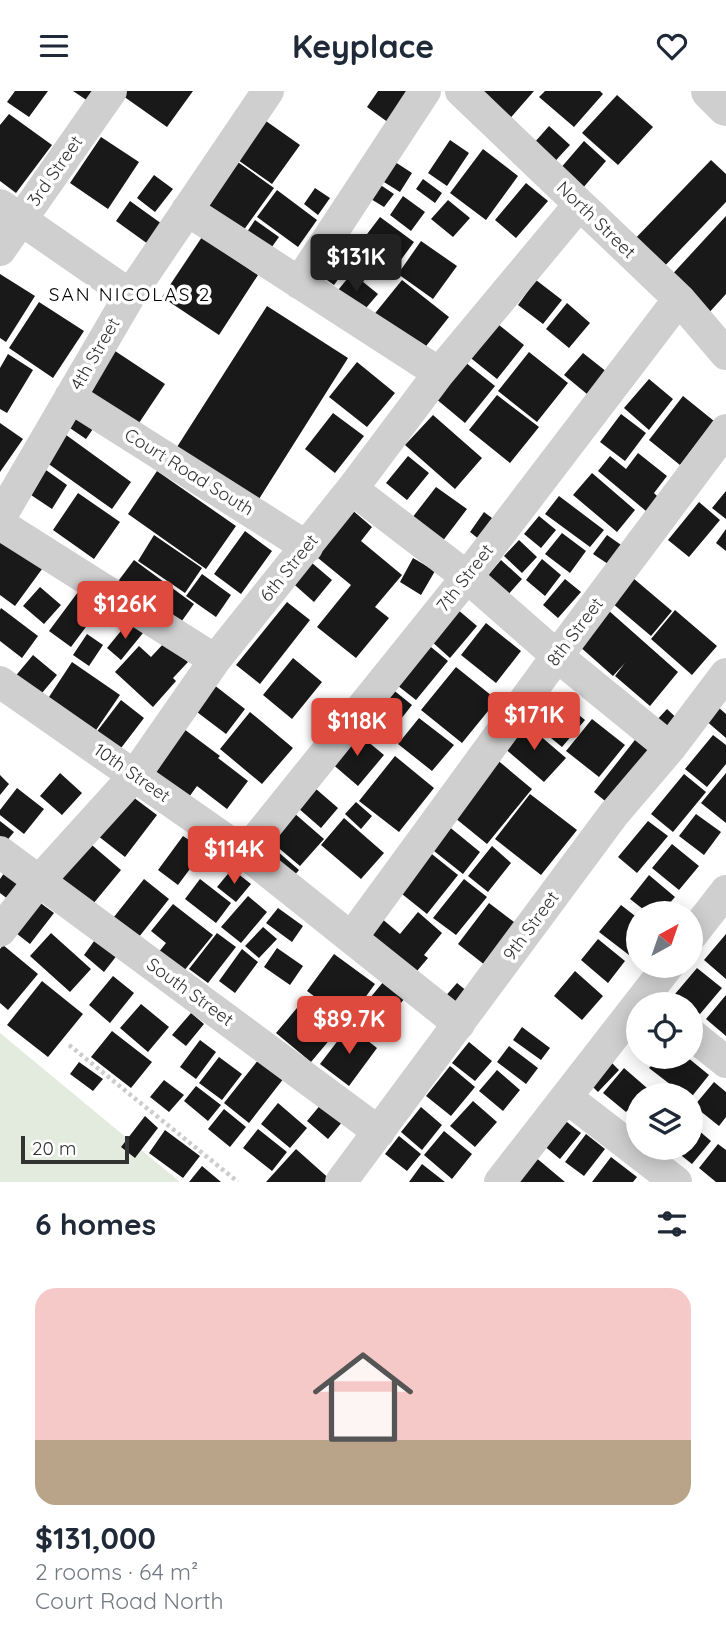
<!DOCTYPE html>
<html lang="en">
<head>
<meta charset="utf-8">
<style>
	:root { --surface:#fff; --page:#f2f2f3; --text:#1f2937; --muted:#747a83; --line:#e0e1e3; --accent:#df4a3e }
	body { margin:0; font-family:Quicksand,sans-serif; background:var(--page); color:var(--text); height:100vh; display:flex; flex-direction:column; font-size:26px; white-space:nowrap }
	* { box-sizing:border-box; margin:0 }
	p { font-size:23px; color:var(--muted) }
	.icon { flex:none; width:38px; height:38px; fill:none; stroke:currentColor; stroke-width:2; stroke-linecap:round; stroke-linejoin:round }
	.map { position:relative; height:1091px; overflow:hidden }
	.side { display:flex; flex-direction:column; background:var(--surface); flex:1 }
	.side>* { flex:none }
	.needle { width:46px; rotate:40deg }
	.fabs { position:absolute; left:626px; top:810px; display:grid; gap:14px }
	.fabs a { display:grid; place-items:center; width:77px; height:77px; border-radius:50%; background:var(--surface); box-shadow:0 4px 18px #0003; font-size:35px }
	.scale { position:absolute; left:21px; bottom:18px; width:108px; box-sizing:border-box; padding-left:7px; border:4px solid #323232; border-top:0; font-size:19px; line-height:24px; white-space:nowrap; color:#323232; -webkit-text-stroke:5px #fff; paint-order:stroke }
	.price { position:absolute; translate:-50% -60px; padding:0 16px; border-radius:7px; background:var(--accent); color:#fff; font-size:23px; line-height:46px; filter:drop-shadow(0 2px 4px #0008) }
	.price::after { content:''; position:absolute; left:50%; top:42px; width:21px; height:16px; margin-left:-10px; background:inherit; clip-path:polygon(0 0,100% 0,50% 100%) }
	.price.selected { background:#222; color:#fff }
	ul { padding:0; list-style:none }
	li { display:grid; align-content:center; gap:14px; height:371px; padding:0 35px }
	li+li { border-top:2px solid var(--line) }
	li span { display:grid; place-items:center; height:217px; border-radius:21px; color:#555 }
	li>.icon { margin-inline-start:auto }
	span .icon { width:126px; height:126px; fill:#fffc; stroke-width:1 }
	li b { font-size:30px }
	h2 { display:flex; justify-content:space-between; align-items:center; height:84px; padding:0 35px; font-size:30px }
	header { display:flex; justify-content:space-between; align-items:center; height:91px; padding:0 35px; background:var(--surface); font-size:32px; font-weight:700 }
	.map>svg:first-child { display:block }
	.green { fill:#e3ebde }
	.building { fill:#191919 }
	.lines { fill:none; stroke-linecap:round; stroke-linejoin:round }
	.path { stroke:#ccc; stroke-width:4.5; stroke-dasharray:3.5 3.5; stroke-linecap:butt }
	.minor { stroke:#cfcfcf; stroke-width:32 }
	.tertiary { stroke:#cfcfcf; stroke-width:38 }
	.labels { text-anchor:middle; stroke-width:7; stroke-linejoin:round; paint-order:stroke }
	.street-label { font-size:18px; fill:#323232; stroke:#fff }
	.neighbourhood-label { font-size:19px; letter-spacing:2px; fill:#000; stroke:#fff }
</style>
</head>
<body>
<header><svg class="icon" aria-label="menu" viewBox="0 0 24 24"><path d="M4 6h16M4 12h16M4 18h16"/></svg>Keyplace<svg class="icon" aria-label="heart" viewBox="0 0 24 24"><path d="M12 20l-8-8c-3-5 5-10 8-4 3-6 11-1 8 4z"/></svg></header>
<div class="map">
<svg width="726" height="1091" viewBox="0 0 726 1091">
	<rect width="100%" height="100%" fill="#fff"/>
	<path class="green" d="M 0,942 L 180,1091 L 0,1091 Z"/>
	<path class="building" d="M 15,0 L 48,0 L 29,26 L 7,11 Z
		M 73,0 L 95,0 L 88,10 Z
		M 116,0 L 193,0 L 167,36 Z
		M 378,0 L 412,0 L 389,32 L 367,16 Z
		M 479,0 L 534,0 L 507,31 Z
		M 545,0 L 600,0 L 603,3 L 574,36 L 539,6 Z
		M 617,4 L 653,36 L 618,74 L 582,42 Z
		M 9,23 L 52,54 L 16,102 L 0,90 L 0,34 Z
		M 256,23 L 300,54 L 272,93 L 228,62 Z
		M 549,35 L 570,54 L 547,79 L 527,60 Z
		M 101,46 L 139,71 L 108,118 L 70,92 Z
		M 450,49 L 469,62 L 447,95 L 428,82 Z
		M 584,50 L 606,70 L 576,105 L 553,86 Z
		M 483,58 L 518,85 L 486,129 L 450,102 Z
		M 228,64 L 274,97 L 238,147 L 192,114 Z
		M 392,69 L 412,82 L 400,101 L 379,88 Z
		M 711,69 L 726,83 L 726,111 L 658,182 L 629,154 Z
		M 154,84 L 173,98 L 155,121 L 137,107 Z
		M 423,88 L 442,102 L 435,112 L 416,98 Z
		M 376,91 L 394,103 L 384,116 L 366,105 Z
		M 526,92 L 548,110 L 516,147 L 495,129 Z
		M 315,97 L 330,107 L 318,124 L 304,113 Z
		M 277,99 L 317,129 L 298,156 L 257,126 Z
		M 403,105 L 425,121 L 411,140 L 390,124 Z
		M 448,109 L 470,127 L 453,146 L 431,128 Z
		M 130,110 L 162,133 L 148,153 L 116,130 Z
		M 726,125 L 726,203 L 706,225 L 667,189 Z
		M 380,126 L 414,151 L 395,177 L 361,151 Z
		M 255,129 L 279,146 L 264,167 L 241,150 Z
		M 202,146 L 258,184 L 219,244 L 162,206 Z
		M 421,150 L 457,175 L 433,208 L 398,183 Z
		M 335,151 L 355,165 L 334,194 L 314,180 Z
		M 352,182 L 378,203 L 360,224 L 334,204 Z
		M 0,183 L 35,205 L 6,251 L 0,247 Z
		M 402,189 L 449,226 L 419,264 L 372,226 Z
		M 536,189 L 562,209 L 543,233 L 518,214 Z
		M 39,211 L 84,240 L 53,287 L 9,257 Z
		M 567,212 L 590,232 L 569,257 L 546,238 Z
		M 267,215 L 348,267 L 259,408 L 177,356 Z
		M 494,230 L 524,254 L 497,288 L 467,264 Z
		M 106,254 L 165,293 L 135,338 L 77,299 Z
		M 529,261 L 568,292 L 537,331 L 498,300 Z
		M 583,262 L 612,285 L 593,308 L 564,284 Z
		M 8,263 L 33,279 L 7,322 L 0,318 L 0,277 Z
		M 357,271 L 395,302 L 367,336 L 329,306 Z
		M 465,271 L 495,295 L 465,332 L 435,307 Z
		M 649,288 L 673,308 L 649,339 L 624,317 Z
		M 497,304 L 539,336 L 510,372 L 469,339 Z
		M 683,305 L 714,330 L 680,374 L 649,349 Z
		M 69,317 L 95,335 L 86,348 L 61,331 Z
		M 333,322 L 364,345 L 335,382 L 305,358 Z
		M 621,323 L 646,342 L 625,370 L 600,351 Z
		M 433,324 L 482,367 L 455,398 L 405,354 Z
		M 0,332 L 23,348 L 0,381 Z
		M 62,341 L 131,391 L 112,418 L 43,369 Z
		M 638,362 L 667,385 L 654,402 L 658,406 L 646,420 L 598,380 L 610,365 L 626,378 Z
		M 408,365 L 429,382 L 407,409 L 386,392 Z
		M 39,374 L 67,394 L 52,418 L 22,398 Z
		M 157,380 L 236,435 L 206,478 L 128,423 Z
		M 592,382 L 635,419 L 617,441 L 573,404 Z
		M 436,396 L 467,418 L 442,451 L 412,427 Z
		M 726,400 L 726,428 L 712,417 Z
		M 78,402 L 120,431 L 94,468 L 53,439 Z
		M 559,405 L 604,439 L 590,456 L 545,423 Z
		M 699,411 L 720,429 L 689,466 L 668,449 Z
		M 344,412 L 372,436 L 361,450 L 402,484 L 375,516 L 389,527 L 356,567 L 317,536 L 351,494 L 307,458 Z
		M 484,421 L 500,433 L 485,453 L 470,441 Z
		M 539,425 L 556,439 L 541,457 L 524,443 Z
		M 726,438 L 726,460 L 716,452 Z
		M 245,440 L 272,460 L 241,503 L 214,483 Z
		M 562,442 L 586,460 L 570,482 L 545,463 Z
		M 0,444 L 45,474 L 15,515 L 0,504 Z
		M 154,444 L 202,477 L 185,502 L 138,470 Z
		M 607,444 L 624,456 L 611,475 L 593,463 Z
		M 519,449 L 537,466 L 522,482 L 504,465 Z
		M 305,466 L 332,489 L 314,511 L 288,488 Z
		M 413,467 L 435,480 L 421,504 L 400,491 Z
		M 542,468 L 561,484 L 545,505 L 526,489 Z
		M 134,469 L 194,513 L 174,541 L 113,497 Z
		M 501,469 L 522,488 L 505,507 L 484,489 Z
		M 202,483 L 231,504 L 216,526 L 186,505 Z
		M 633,487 L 672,520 L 651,545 L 612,512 Z
		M 565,488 L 581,501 L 558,527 L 543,514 Z
		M 40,496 L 61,514 L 44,533 L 23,515 Z
		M 78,501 L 100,517 L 71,556 L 49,540 Z
		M 287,511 L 310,529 L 260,593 L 236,574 Z
		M 1,517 L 38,545 L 22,567 L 0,550 L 0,519 Z
		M 457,518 L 477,535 L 450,567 L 430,549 Z
		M 608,519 L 678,581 L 650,615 L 615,585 L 625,572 L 613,585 L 578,554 Z
		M 675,519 L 717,555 L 692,584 L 651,548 Z
		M 129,530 L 143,542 L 121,569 L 107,557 Z
		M 486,532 L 521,560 L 496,592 L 461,564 Z
		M 87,543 L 103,554 L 89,575 L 73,564 Z
		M 420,547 L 448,570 L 416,609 L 388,587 Z
		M 165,551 L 188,571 L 173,587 L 176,590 L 153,616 L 115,581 L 139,555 L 151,566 Z
		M 33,564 L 57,584 L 37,608 L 13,588 Z
		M 293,567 L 322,591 L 292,628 L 263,604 Z
		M 72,571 L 120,604 L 94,642 L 47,609 Z
		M 456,576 L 497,609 L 462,652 L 421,619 Z
		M 209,590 L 245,618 L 226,643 L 189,615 Z
		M 386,593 L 412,614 L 386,647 L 360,626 Z
		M 547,598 L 585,629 L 562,656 L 524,625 Z
		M 709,608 L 726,623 L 726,647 L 697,622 Z
		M 121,609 L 144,627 L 118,661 L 95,643 Z
		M 667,618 L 684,634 L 673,647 L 655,631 Z
		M 250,621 L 293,657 L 262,693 L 220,658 Z
		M 419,627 L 454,654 L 432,680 L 398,653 Z
		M 592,628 L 625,654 L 599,686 L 566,660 Z
		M 524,631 L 566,667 L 544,691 L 503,656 Z
		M 176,632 L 220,665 L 218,667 L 248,690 L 227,718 L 197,695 L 184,713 L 140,679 Z
		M 355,640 L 384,664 L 358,695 L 330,671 Z
		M 713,644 L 726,654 L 726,673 L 707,696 L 685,678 Z
		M 638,645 L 659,662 L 615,718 L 594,701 Z
		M 395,665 L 434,697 L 399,741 L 359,710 Z
		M 495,667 L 532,698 L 487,753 L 449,722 Z
		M 60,682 L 82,702 L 62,724 L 40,705 Z
		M 726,682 L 726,732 L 701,712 Z
		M 684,683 L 706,701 L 673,741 L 651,723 Z
		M 0,684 L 9,693 L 0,704 Z
		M 308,691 L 338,717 L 321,737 L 290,710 Z
		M 17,697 L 44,718 L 24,743 L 0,724 L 0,719 Z
		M 125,700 L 157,724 L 125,766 L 93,741 Z
		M 530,703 L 577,739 L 541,784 L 495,748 Z
		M 356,711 L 372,725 L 361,738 L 345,723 Z
		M 286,715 L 324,748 L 300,775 L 262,743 Z
		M 696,723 L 721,741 L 704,764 L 679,745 Z
		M 344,727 L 384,762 L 361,788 L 321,754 Z
		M 0,730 L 14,741 L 0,758 Z
		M 648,730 L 668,745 L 637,782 L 618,766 Z
		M 447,734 L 480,761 L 463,783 L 429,756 Z
		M 183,745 L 204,759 L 178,794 L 158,779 Z
		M 86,749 L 121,779 L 88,819 L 53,788 Z
		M 269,753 L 299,779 L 286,794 L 257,768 Z
		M 672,753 L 699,775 L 679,799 L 652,777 Z
		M 492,755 L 511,772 L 488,801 L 468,785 Z
		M 428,760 L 458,784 L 427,823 L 397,799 Z
		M 7,778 L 27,793 L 13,812 L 0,802 L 0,788 Z
		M 232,778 L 251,793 L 236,811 L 217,796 Z
		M 649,784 L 675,806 L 661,822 L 648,822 L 630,808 Z
		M 144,788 L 169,808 L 131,856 L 106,836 Z
		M 200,788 L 231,812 L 216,832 L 185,808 Z
		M 464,788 L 487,806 L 456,844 L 433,827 Z
		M 248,805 L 267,821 L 241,852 L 221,836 Z
		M 35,808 L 54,822 L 30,853 L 12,839 Z
		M 489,812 L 522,837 L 490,878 L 458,853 Z
		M 173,813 L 213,844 L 179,886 L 154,867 L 166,852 L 151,840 Z
		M 621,814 L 639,828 L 639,852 L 629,864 L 599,841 Z
		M 278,817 L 303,835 L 292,851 L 266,832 Z
		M 418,821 L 442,842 L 424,864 L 428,867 L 411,887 L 363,847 L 381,827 L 400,843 Z
		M 263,836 L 277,848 L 259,867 L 245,855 Z
		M 51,842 L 91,878 L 70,901 L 30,865 Z
		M 217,842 L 236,856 L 208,892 L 189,878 Z
		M 726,843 L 726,888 L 704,869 Z
		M 97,846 L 118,863 L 104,881 L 84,864 Z
		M 598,848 L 625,870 L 608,892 L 581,869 Z
		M 3,854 L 38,883 L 8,919 L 0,912 L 0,858 Z
		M 277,857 L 303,875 L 290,894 L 264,876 Z
		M 242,858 L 258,871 L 235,902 L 219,890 Z
		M 334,863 L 375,893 L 348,930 L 307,900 Z
		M 697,877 L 722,897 L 700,923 L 691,916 L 691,914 L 688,914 L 675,903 Z
		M 575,880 L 603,905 L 582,929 L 554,905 Z
		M 113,885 L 134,902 L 110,932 L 89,914 Z
		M 42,890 L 83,923 L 48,966 L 7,934 Z
		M 384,890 L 405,907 L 391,924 L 370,907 Z
		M 457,892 L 474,906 L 460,922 L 443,908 Z
		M 726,904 L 726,945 L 706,928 Z
		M 307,905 L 342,934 L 311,971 L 276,942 Z
		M 371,909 L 391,926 L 373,949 L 353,933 Z
		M 141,913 L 169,936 L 148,961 L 120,937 Z
		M 191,922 L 204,933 L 186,955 L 172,944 Z
		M 349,935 L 377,957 L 349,995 L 320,973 Z
		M 522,936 L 550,957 L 541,969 L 513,949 Z
		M 112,940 L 152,971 L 131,997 L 91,966 Z
		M 200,949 L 216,961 L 196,988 L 180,976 Z
		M 469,951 L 492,970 L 475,990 L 452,972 Z
		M 509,955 L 538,977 L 526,993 L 497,971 Z
		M 219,966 L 242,983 L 222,1009 L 199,992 Z
		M 606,966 L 619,979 L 598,1001 L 585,988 Z
		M 659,966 L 687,966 L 709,984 L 693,1004 L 684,1004 L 649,977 Z
		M 259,968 L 284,987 L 249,1032 L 224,1012 Z
		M 79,971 L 103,988 L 93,1000 L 70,983 Z
		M 450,975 L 475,996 L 451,1025 L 426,1005 Z
		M 624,977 L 647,997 L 639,1004 L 639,1007 L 626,1021 L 603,1002 Z
		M 497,979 L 520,999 L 503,1020 L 479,1000 Z
		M 164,989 L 184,1004 L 169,1021 L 150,1006 Z
		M 714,991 L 726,1001 L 726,1026 L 719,1035 L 694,1015 Z
		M 196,995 L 221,1014 L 208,1030 L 184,1010 Z
		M 473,1010 L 497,1031 L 475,1056 L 450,1035 Z
		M 278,1012 L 307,1037 L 290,1057 L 261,1033 Z
		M 322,1012 L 343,1030 L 328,1048 L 307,1030 Z
		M 421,1016 L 442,1034 L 422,1059 L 401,1041 Z
		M 639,1016 L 639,1033 L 630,1026 Z
		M 224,1018 L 246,1036 L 230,1056 L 208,1038 Z
		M 558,1024 L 581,1042 L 560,1068 L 537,1049 Z
		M 145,1025 L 158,1037 L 135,1067 L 121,1056 Z
		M 691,1033 L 711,1050 L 692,1073 L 672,1057 L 691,1057 Z
		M 258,1038 L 287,1061 L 272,1080 L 243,1057 Z
		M 165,1039 L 200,1065 L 183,1087 L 149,1062 Z
		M 444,1040 L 472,1063 L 452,1088 L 424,1064 Z
		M 586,1043 L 605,1058 L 584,1085 L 565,1071 Z
		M 399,1045 L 421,1063 L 407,1080 L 385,1063 Z
		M 718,1053 L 726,1059 L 726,1091 L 716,1091 L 699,1077 Z
		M 296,1058 L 333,1091 L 266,1091 Z
		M 534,1065 L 565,1091 L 513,1091 Z
		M 611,1066 L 637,1086 L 633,1091 L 592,1091 Z
		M 422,1073 L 445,1091 L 409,1091 Z
		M 202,1075 L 221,1091 L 189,1091 Z"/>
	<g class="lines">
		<path class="path" d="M 69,954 L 238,1091"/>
		<path class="minor" d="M 461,0 L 679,208 L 726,263
			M 0,114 L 130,204
			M 187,119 L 439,282
			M 0,159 L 111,0
			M 299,192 L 425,0
			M 70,306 L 307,456
			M 352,398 L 467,486 L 557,565 L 670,657
			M 0,427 L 130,204 L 268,0
			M 0,433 L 215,569
			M 0,591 L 245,762 L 459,933
			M 0,761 L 379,1041
			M 245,762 L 467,486 L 679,208
			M 0,840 L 39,790 L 135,684 L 215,569 L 352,398 L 439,282 L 579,114
			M 691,845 L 726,800
			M 352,846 L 557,565 L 726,339
			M 691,943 L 726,971
			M 566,1006 L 676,1091
			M 341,1091 L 613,724 L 670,657 L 726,583
			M 500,1091 L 668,875"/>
		<path class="tertiary" d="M 710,0 L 726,16"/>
	</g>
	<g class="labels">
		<g class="street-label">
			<text transform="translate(55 80) rotate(-55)" y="6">3rd Street</text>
			<text transform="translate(596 129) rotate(44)" y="6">North Street</text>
			<text transform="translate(95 263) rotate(-60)" y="6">4th Street</text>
			<text transform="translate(189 381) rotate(32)" y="6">Court Road South</text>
			<text transform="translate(289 477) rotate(-51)" y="6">6th Street</text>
			<text transform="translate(465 487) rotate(-52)" y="6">7th Street</text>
			<text transform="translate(575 541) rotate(-53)" y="6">8th Street</text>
			<text transform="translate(132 682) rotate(35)" y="6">10th Street</text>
			<text transform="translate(531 835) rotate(-54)" y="6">9th Street</text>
			<text transform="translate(190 901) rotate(36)" y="6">South Street</text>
		</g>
		<g class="neighbourhood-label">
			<text x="130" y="210">SAN NICOLAS 2</text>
		</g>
	</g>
</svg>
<div class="fabs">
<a><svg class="needle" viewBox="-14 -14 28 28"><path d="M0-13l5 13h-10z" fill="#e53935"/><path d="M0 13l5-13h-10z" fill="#747a83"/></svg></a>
<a><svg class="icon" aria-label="locate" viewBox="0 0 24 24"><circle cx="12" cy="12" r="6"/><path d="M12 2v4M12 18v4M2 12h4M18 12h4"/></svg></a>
<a><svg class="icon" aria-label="layers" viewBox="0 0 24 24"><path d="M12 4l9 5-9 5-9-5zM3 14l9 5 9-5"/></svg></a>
</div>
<div class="scale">20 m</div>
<b class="price selected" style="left:356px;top:203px">$131K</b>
<b class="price" style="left:125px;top:550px">$126K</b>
<b class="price" style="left:534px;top:661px">$171K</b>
<b class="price" style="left:357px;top:667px">$118K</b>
<b class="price" style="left:234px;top:795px">$114K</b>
<b class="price" style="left:349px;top:965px">$89.7K</b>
</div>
<section class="side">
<h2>6 homes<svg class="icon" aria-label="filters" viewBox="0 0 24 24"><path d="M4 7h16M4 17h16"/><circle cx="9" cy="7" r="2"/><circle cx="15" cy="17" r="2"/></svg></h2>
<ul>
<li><span style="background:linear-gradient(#f6c9c9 70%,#b9a48a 0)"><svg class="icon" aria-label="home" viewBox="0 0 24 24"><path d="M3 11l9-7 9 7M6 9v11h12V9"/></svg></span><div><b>$131,000</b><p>2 rooms · 64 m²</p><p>Court Road North</p></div></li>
</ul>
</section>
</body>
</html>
